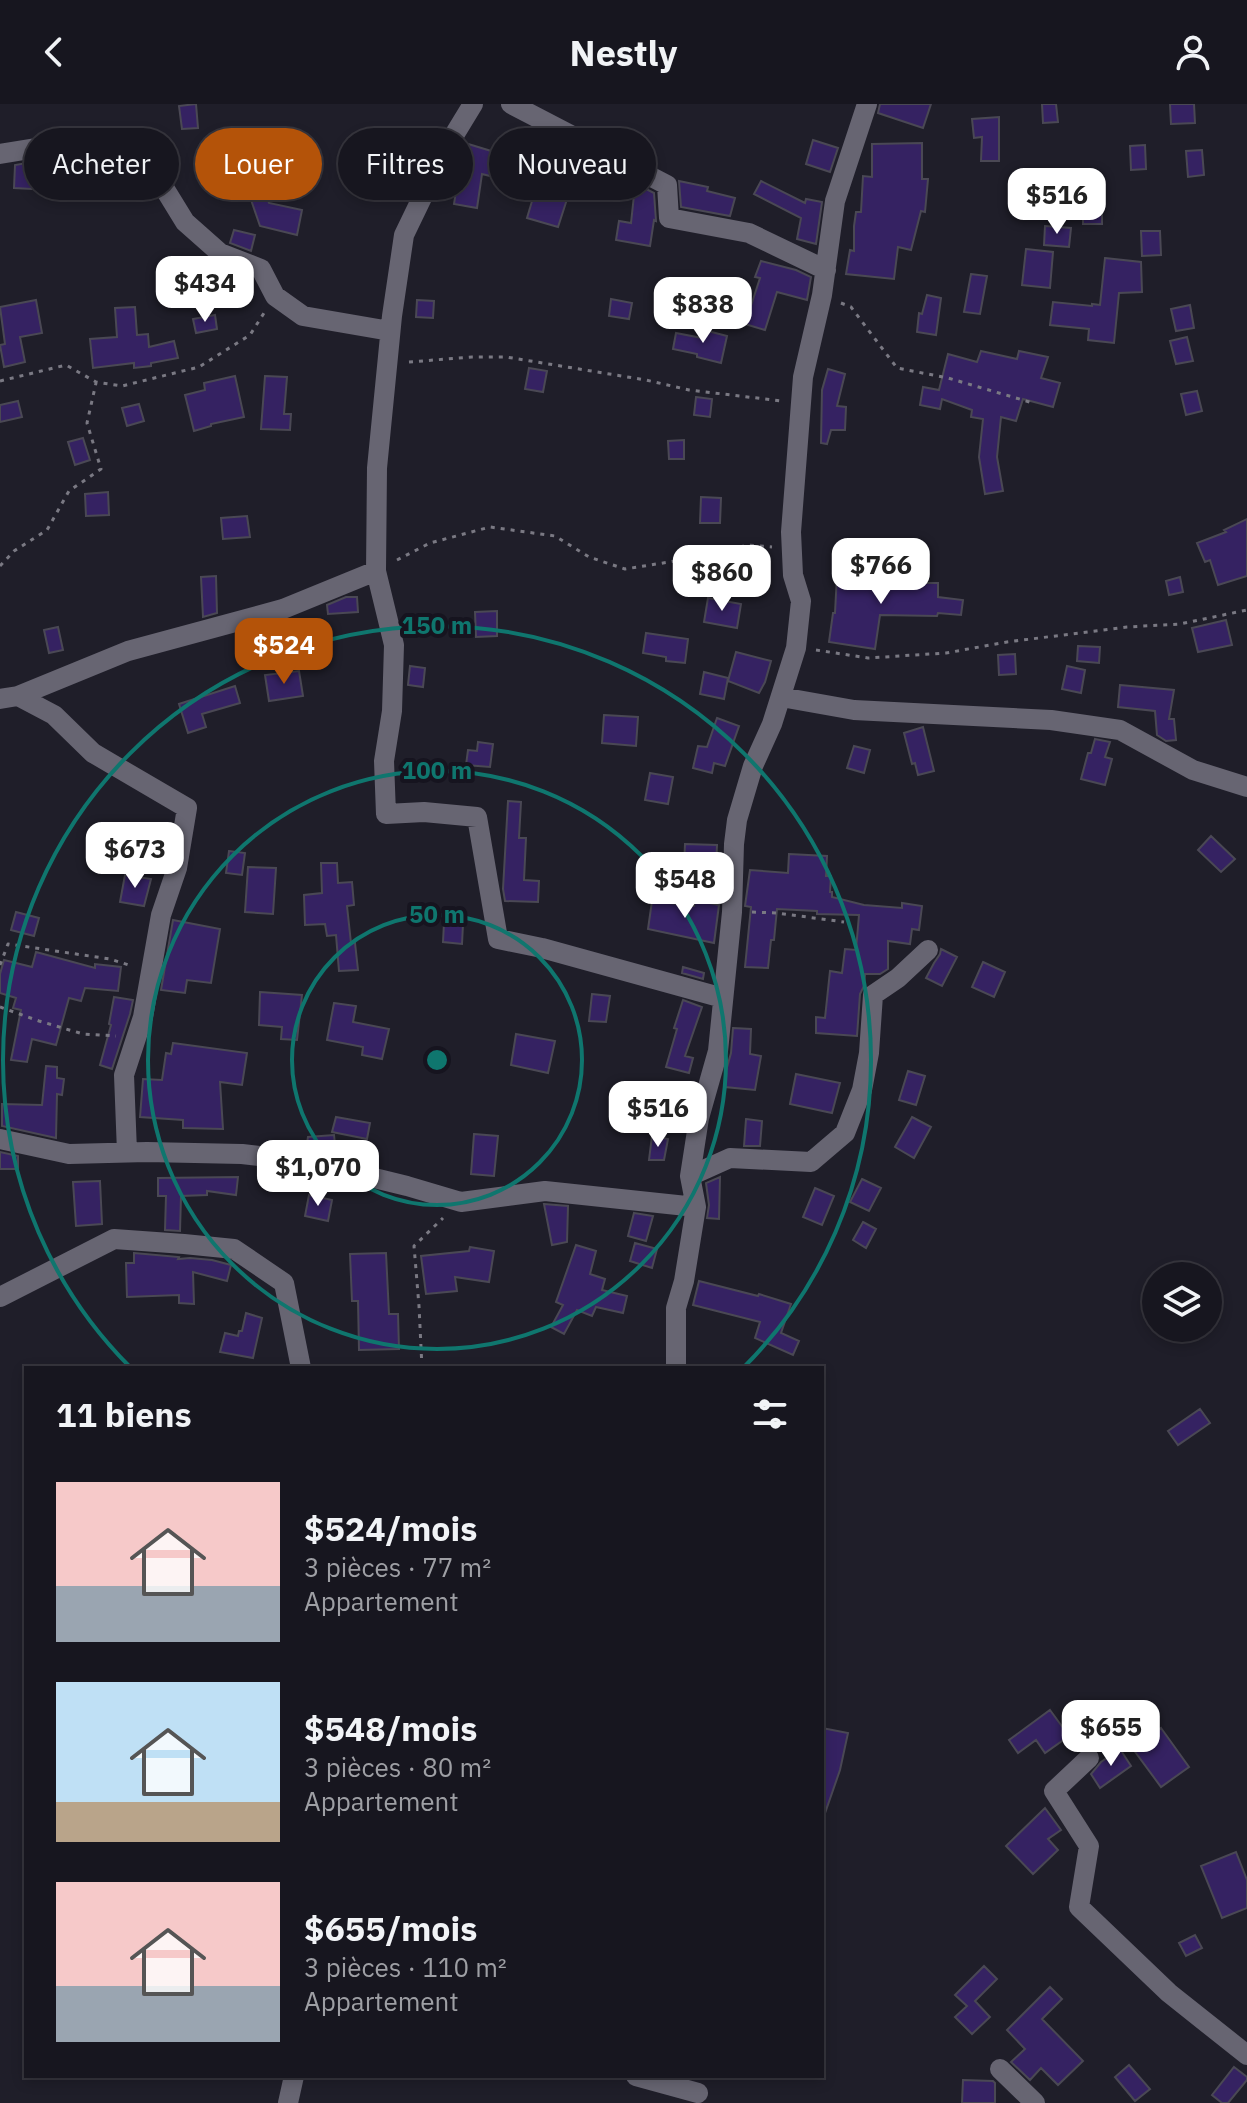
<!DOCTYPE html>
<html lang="fr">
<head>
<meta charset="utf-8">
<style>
	:root { --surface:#17161f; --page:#201f28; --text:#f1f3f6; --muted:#9e9fa4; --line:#36353d; --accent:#b45309 }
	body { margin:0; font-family:"IBM Plex Sans",sans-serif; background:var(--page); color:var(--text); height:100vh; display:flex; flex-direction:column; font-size:30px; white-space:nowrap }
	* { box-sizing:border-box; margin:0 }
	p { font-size:26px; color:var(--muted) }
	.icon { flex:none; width:44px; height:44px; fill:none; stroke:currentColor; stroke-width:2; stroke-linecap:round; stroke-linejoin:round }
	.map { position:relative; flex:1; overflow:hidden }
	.sheet { position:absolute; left:24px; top:1262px; width:800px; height:712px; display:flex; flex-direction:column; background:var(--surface); border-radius:0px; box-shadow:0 4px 12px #0003,0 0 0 2px var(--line) }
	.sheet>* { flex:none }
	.banner { position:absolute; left:24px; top:24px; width:800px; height:72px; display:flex; gap:16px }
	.tools { position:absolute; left:1142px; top:1158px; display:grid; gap:16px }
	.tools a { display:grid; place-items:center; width:80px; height:80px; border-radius:50%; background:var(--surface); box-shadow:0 4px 12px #0003,0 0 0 2px var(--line); font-size:40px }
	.price { position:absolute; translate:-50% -68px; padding:0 18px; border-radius:16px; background:#fff; color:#222; font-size:26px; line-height:52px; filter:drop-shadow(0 2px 4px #0008) }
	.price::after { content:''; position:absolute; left:50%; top:48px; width:24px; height:18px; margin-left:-12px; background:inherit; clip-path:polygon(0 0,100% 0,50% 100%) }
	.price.on { background:var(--accent); color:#fff }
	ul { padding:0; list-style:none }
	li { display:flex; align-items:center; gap:24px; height:200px; padding:0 32px }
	li span { display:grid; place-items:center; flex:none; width:224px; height:160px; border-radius:0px; color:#555 }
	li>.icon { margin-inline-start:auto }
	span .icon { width:96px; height:96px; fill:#fffc; stroke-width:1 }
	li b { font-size:34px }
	h2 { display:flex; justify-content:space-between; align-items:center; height:96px; padding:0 32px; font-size:34px }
	.pill { padding:0 28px; border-radius:36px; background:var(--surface); box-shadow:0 4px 12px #0003,0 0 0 2px var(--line); font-size:28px; line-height:72px }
	.pill.on { background:var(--accent); color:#fff }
	header { display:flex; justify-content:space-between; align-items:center; height:104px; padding:0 32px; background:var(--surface); font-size:36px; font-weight:700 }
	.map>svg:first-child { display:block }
	.building { fill:#352262; stroke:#4a4854; stroke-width:2 }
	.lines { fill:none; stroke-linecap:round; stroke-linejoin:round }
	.path { stroke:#7a7983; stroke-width:3; stroke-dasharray:4 6; stroke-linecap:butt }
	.minor { stroke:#676572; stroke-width:20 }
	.ring { fill:none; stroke:#0f766e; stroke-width:4 }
	.centre { fill:#0f766e; stroke:#16141f; stroke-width:4 }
	.ring-label { font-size:24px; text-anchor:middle; font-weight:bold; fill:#0f766e; stroke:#16141f; stroke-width:8; stroke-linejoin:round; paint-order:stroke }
</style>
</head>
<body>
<header><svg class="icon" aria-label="back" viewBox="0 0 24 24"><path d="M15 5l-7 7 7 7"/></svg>Nestly<svg class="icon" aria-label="person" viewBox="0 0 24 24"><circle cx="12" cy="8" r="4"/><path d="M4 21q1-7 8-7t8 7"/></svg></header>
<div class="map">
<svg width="1247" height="1999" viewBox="0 0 1247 1999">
	<rect width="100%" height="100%" fill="#1f1e29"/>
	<path class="building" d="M 196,0 L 198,24 L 182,25 L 179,2 Z
		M 880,0 L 931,0 L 923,24 L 878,9 Z
		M 1042,0 L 1056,0 L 1058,18 L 1043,19 Z
		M 1170,0 L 1194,0 L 1195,19 L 1171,20 Z
		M 999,13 L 999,57 L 981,57 L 982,33 L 974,34 L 972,15 Z
		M 813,36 L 838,44 L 830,68 L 806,60 Z
		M 465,39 L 501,50 L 494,73 L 482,70 L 477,104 L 454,100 L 460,63 L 458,62 Z
		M 922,39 L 922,75 L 928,75 L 925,108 L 921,107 L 911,146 L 898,143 L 894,175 L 846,170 L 850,146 L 854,147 L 854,122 L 856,108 L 861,108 L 863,72 L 872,73 L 872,40 Z
		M 1145,41 L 1146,65 L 1131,66 L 1130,42 Z
		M 1202,46 L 1204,71 L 1188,73 L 1186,47 Z
		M 33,58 L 32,85 L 14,84 L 15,61 Z
		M 538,77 L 570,86 L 558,123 L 527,114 Z
		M 679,77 L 708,83 L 707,87 L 735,94 L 730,112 L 681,103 Z
		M 761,77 L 805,99 L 806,95 L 822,98 L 816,140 L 797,135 L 801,114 L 754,90 Z
		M 635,82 L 642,83 L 654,89 L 656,117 L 654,116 L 650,142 L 616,136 L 619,117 L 631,119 Z
		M 264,85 L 269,99 L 302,106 L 297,131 L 260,122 L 249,90 Z
		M 1083,101 L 1102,101 L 1102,120 L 1083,120 Z
		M 1045,122 L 1071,124 L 1069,143 L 1044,141 Z
		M 234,126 L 255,131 L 251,147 L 230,139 Z
		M 1141,127 L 1160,127 L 1161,151 L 1142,152 Z
		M 1026,145 L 1053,148 L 1050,184 L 1022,181 Z
		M 1105,154 L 1141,158 L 1142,188 L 1119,189 L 1114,239 L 1088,236 L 1089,225 L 1050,221 L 1053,198 L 1092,202 L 1092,200 L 1100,201 Z
		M 761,157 L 796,166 L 811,173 L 807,196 L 777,188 L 765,226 L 745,220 L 760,174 L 755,173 Z
		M 971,170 L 987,172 L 980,210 L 964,208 Z
		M 927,191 L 941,194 L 936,231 L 917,228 L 919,209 L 922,210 Z
		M 611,195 L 632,199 L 629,215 L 609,212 Z
		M 36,196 L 42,229 L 20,233 L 25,258 L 4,263 L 0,241 L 5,240 L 0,203 Z
		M 417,196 L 434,197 L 433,214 L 416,213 Z
		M 1190,201 L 1194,224 L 1176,227 L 1171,205 Z
		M 135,203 L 137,231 L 148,230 L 149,243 L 174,237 L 178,254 L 151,259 L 151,262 L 134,264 L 134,259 L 93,264 L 90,235 L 117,233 L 115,204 Z
		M 215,211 L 217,225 L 196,229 L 193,215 Z
		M 704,226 L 727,232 L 721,259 L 697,253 L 697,250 L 673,245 L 676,229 L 702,234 Z
		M 1187,233 L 1193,257 L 1176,260 L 1170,237 Z
		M 981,247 L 1017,255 L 1019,247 L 1048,253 L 1041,274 L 1060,279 L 1053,303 L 1023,295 L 1016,317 L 1001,313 L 997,353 L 1003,387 L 985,390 L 979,353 L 983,315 L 971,313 L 972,306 L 942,295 L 940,305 L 920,301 L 923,283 L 939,286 L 948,250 L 977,258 Z
		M 529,264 L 547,267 L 543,288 L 525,285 Z
		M 828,265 L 845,270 L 837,302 L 846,303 L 845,326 L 831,326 L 827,340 L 821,339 L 822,286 Z
		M 235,272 L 244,313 L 211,320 L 211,322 L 194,327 L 185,291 L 205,286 L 204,279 Z
		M 265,272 L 287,273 L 284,310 L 291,310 L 290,326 L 261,325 Z
		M 1197,287 L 1202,307 L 1186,311 L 1181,290 Z
		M 696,293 L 712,295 L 710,313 L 694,311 Z
		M 18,297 L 22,313 L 0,318 L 0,301 Z
		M 139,300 L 144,317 L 127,322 L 122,304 Z
		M 83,334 L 90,356 L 75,361 L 68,338 Z
		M 684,336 L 684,355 L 669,355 L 668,337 Z
		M 108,388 L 109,411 L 86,412 L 85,390 Z
		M 701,393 L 721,394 L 720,419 L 700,419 Z
		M 247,412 L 250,433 L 223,435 L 221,414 Z
		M 1247,415 L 1247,472 L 1218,481 L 1210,456 L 1205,458 L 1197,439 L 1226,428 L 1224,426 Z
		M 837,471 L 900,475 L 900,479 L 938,479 L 938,493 L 963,496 L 961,511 L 938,509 L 937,512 L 880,511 L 875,545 L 829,538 L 833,509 L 835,509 Z
		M 216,472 L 217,509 L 203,513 L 201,473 Z
		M 1180,473 L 1183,488 L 1169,491 L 1166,477 Z
		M 346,493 L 357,493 L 358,508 L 328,510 L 327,501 Z
		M 708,494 L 741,500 L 737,524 L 704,518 Z
		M 497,507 L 497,532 L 476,533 L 475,508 Z
		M 1226,516 L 1232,541 L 1198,548 L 1192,524 Z
		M 58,523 L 63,546 L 49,549 L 44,526 Z
		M 646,529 L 688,535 L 685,559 L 666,557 L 666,553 L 643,549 Z
		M 1078,542 L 1100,543 L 1099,559 L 1077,557 Z
		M 736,548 L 771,557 L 765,578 L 759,589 L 728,577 Z
		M 1015,550 L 1016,570 L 999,571 L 998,551 Z
		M 410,562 L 425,564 L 423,583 L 408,581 Z
		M 1067,562 L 1085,566 L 1081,589 L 1062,585 Z
		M 299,567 L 303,592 L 269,597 L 265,571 Z
		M 704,568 L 728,574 L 724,595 L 700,590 Z
		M 1120,581 L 1174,586 L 1169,615 L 1174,615 L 1176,636 L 1166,637 L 1157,631 L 1155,607 L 1118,603 Z
		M 235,582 L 240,599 L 202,610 L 206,623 L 188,629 L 179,600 Z
		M 604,611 L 638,613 L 636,642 L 602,639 Z
		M 717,614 L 739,622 L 725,662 L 714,659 L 712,669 L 693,664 L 698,642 L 707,643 Z
		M 923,623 L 934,667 L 918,671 L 915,659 L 912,660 L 904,629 Z
		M 1095,635 L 1110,638 L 1105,653 L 1112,655 L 1105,681 L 1081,675 L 1088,649 L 1091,649 Z
		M 478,638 L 493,640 L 490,663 L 466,661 L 468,646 L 477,647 Z
		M 854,642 L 870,646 L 864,669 L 847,664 Z
		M 650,669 L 673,673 L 668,700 L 645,696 Z
		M 508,697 L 521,698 L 519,734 L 526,734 L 524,776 L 539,777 L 538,798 L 505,797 L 503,785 Z
		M 1211,732 L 1235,755 L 1221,768 L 1198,746 Z
		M 685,740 L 717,741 L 716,764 L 684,763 Z
		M 229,747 L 245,749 L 242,771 L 226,769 Z
		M 789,750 L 827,752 L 826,772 L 831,772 L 830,788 L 832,788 L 832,793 L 864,801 L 902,804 L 902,799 L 922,802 L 919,826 L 912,825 L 910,840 L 888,837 L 888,865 L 880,870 L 865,870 L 864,882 L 860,890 L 857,932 L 816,929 L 816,913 L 825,914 L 830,867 L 842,869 L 845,845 L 856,846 L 859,811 L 817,810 L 817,807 L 777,805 L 774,836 L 771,836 L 768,864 L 745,863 L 751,803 L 745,802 L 750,766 L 788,769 Z
		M 321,759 L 337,759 L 338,779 L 352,778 L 354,801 L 347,802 L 351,839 L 355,839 L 358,866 L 339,867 L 336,831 L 327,832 L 325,820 L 305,821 L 304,791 L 322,789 Z
		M 248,763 L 276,764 L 273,810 L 245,808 Z
		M 125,771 L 151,775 L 144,802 L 120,798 Z
		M 695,796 L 719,801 L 714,839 L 648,825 L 652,797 L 694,802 Z
		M 16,808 L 39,814 L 34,832 L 11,826 Z
		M 173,816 L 220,825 L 211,879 L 187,876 L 185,889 L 161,886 Z
		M 444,819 L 463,820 L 462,840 L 443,838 Z
		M 941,845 L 957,853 L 942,882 L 926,874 L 934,859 L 940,850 Z
		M 36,848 L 95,864 L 95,860 L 121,863 L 118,887 L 85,884 L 81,897 L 69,894 L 56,941 L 32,935 L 27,958 L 11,956 L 21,906 L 13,904 L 16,894 L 0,889 L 0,870 L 4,856 L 32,863 Z
		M 983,858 L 1005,868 L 994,893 L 972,883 Z
		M 683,863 L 704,869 L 703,875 L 682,869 Z
		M 260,888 L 302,891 L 297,936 L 281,935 L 282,923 L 259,921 Z
		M 592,890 L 610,892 L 606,918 L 589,917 Z
		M 114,893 L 133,896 L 130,910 L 112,965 L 100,961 L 111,921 L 109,920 Z
		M 683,896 L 702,903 L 685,952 L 693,954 L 689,969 L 666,963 L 677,925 L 674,924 Z
		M 334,899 L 356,902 L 353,918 L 389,925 L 382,955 L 362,951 L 363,943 L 327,936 Z
		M 733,924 L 751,925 L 750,950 L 761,952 L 755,986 L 725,983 L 726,967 L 731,949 Z
		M 516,930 L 555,937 L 548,969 L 511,961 Z
		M 173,939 L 247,949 L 242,981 L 220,978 L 223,1025 L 183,1024 L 183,1016 L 140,1013 L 143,975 L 162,976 L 166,949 L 171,950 Z
		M 46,962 L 57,963 L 57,974 L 64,975 L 62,991 L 57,990 L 56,1034 L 2,1022 L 2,1000 L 42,1001 Z
		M 908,967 L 925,972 L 916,1001 L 899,996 Z
		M 796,970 L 840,979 L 832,1009 L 790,1000 Z
		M 336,1013 L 370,1019 L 367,1035 L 332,1028 Z
		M 912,1013 L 931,1023 L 914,1054 L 895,1043 Z
		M 652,1014 L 667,1016 L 665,1032 L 650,1030 Z
		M 746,1015 L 762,1017 L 760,1042 L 744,1042 Z
		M 474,1030 L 498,1032 L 494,1072 L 471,1070 Z
		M 334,1031 L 336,1049 L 306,1045 L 308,1033 Z
		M 652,1032 L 668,1035 L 664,1056 L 649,1056 Z
		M 0,1048 L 18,1052 L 18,1065 L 0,1065 Z
		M 238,1073 L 236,1091 L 207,1087 L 207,1091 L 181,1092 L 180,1127 L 165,1126 L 166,1092 L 158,1092 L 158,1074 Z
		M 720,1073 L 719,1115 L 707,1114 L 709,1101 L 706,1079 Z
		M 862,1075 L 881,1084 L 869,1107 L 850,1098 Z
		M 100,1077 L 102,1120 L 76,1122 L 73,1078 Z
		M 815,1084 L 834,1092 L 822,1121 L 803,1113 Z
		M 309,1091 L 332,1096 L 328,1117 L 305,1112 Z
		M 544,1100 L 568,1102 L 567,1138 L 552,1141 Z
		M 634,1109 L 653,1112 L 646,1137 L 628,1132 Z
		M 863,1118 L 876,1125 L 866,1144 L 853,1136 Z
		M 635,1139 L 657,1145 L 652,1164 L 630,1157 Z
		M 576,1141 L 596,1147 L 590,1170 L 605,1175 L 602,1186 L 627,1192 L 623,1209 L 596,1203 L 592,1212 L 577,1206 L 564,1230 L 551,1223 L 563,1201 L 556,1198 Z
		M 470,1143 L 494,1147 L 489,1178 L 455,1173 L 457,1187 L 426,1190 L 421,1152 L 469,1147 Z
		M 134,1149 L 179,1153 L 178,1155 L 190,1154 L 212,1156 L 231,1161 L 227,1177 L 193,1168 L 194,1200 L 179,1199 L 179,1191 L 127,1193 L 126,1159 L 134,1159 Z
		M 386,1149 L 389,1210 L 398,1210 L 399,1245 L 359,1246 L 358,1197 L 352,1197 L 350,1150 Z
		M 699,1177 L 758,1192 L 759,1190 L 791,1200 L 781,1229 L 799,1237 L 793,1251 L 755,1234 L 760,1218 L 693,1201 Z
		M 246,1209 L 262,1214 L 253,1254 L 220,1248 L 225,1229 L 238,1232 L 239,1227 L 242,1227 Z
		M 1200,1305 L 1210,1319 L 1178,1341 L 1168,1327 Z
		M 1050,1606 L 1069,1632 L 1045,1649 L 1036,1636 L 1018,1649 L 1009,1636 Z
		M 822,1624 L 848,1629 L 840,1666 L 824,1712 L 822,1711 Z
		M 1161,1624 L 1189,1663 L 1161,1683 L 1133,1645 Z
		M 1120,1645 L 1131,1662 L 1100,1684 L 1091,1670 L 1101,1658 Z
		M 1045,1704 L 1061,1726 L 1048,1735 L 1058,1746 L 1033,1770 L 1006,1742 Z
		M 1236,1748 L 1247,1776 L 1247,1804 L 1222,1814 L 1201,1762 Z
		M 1195,1831 L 1202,1844 L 1186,1852 L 1179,1839 Z
		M 984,1862 L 997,1875 L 975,1897 L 990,1913 L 972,1930 L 955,1913 L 967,1902 L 955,1891 Z
		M 1050,1883 L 1062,1895 L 1042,1915 L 1083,1957 L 1058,1981 L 1041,1964 L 1030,1976 L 1011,1958 L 1025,1945 L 1007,1926 Z
		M 1129,1961 L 1150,1985 L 1135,1997 L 1115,1973 Z
		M 1234,1963 L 1247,1973 L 1247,1976 L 1228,1999 L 1222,1999 L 1212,1991 Z
		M 963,1976 L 993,1977 L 995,1979 L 995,1999 L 962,1999 Z"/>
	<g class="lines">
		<path class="path" d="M 841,199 L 851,203 L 897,264 L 948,274 L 1033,299
			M 409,258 L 472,253 L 506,253 L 646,276 L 689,286 L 782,297
			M 0,277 L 66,261 L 96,278 L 122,282 L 199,263 L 250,231 L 264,209
			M 397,456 L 430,439 L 490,423 L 555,432 L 589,453 L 625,465 L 688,455 L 748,441 L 772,443
			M 0,462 L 14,447 L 47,426 L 69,387 L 101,365 L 87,319 L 96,279
			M 816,546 L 868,554 L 946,549 L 1007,538 L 1127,523 L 1180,520 L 1247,506
			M 752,808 L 777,809 L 844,818
			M 0,861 L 8,840 L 110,855 L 132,862
			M 0,903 L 39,917 L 83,930 L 116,932
			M 422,1264 L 419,1202 L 414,1142 L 443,1114"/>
		<path class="minor" d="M 511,0 L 667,81 L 669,114 L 749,129 L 826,166
			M 0,50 L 73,38 L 119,38 L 158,74 L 185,118 L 220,149 L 261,165 L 275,192 L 303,212 L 390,227
			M 376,467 L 394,541 L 392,607 L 384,657 L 386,710 L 424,708 L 477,713 L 498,835 L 542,844 L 723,894
			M 18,592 L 54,611 L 93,649 L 187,704 L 177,764 L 161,811 L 143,913 L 124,971 L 127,1048
			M 781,593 L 854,606 L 1051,616 L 1120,626 L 1193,666 L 1247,683
			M 0,595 L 18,592 L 128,547 L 283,505 L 376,467 L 377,364 L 392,212 L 404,131 L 445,46 L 473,0
			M 0,1035 L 69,1050 L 147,1048 L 242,1050 L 309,1058 L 407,1082 L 461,1098 L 545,1087 L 696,1103
			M 690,1072 L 730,1054 L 811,1058 L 845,1029 L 862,986 L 869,949 L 873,891 L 898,874 L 928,846
			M 0,1193 L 114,1135 L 184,1140 L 234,1145 L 284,1179 L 301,1264
			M 676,1264 L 676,1204 L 684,1177 L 696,1103 L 690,1072 L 699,1014 L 718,947 L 732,808 L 734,740 L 737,716 L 753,662 L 772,620 L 796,544 L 801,497 L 793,471 L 791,428 L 803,273 L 822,191 L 835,97 L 867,0
			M 1089,1654 L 1054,1687 L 1089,1742 L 1079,1803 L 1169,1889 L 1247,1951
			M 1000,1965 L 1035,1999
			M 636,1972 L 698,1989
			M 288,1999 L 294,1972"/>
	</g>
	<g class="ring">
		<circle cx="437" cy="956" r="145"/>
		<circle cx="437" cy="956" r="289"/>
		<path d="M130 1263A434 434 0 1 1 744 1263"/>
	</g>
	<circle cx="437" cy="956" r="12" class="centre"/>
	<g class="ring-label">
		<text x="437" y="530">150 m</text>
		<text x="437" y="675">100 m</text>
		<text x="437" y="819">50 m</text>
	</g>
</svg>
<div class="tools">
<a><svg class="icon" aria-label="layers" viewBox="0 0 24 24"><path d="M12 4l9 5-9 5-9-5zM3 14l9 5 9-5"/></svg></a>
</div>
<b class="price" style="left:1057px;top:132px">$516</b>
<b class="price" style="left:205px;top:220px">$434</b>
<b class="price" style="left:703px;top:241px">$838</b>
<b class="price" style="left:881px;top:502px">$766</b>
<b class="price" style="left:722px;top:509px">$860</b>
<b class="price on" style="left:284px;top:582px">$524</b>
<b class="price" style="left:135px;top:786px">$673</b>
<b class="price" style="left:685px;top:816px">$548</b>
<b class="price" style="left:658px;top:1045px">$516</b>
<b class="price" style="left:318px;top:1104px">$1,070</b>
<b class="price" style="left:1111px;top:1664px">$655</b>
<div class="banner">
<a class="pill">Acheter</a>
<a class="pill on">Louer</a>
<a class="pill">Filtres</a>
<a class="pill">Nouveau</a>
</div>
<section class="sheet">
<h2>11 biens<svg class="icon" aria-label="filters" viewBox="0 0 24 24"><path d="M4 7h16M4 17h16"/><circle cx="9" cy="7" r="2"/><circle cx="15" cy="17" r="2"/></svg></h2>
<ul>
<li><span style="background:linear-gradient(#f6c9c9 65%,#9aa5b1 0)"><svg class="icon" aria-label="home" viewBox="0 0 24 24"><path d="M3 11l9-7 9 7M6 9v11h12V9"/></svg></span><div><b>$524/mois</b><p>3 pièces · 77 m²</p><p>Appartement</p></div></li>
<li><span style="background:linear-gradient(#bfe0f5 75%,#b9a48a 0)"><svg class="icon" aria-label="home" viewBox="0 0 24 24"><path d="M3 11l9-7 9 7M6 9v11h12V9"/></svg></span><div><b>$548/mois</b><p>3 pièces · 80 m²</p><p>Appartement</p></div></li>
<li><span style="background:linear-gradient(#f6c9c9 65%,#9aa5b1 0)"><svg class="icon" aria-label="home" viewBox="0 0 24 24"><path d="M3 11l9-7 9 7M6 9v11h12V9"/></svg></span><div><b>$655/mois</b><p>3 pièces · 110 m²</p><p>Appartement</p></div></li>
</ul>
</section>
</div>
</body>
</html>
